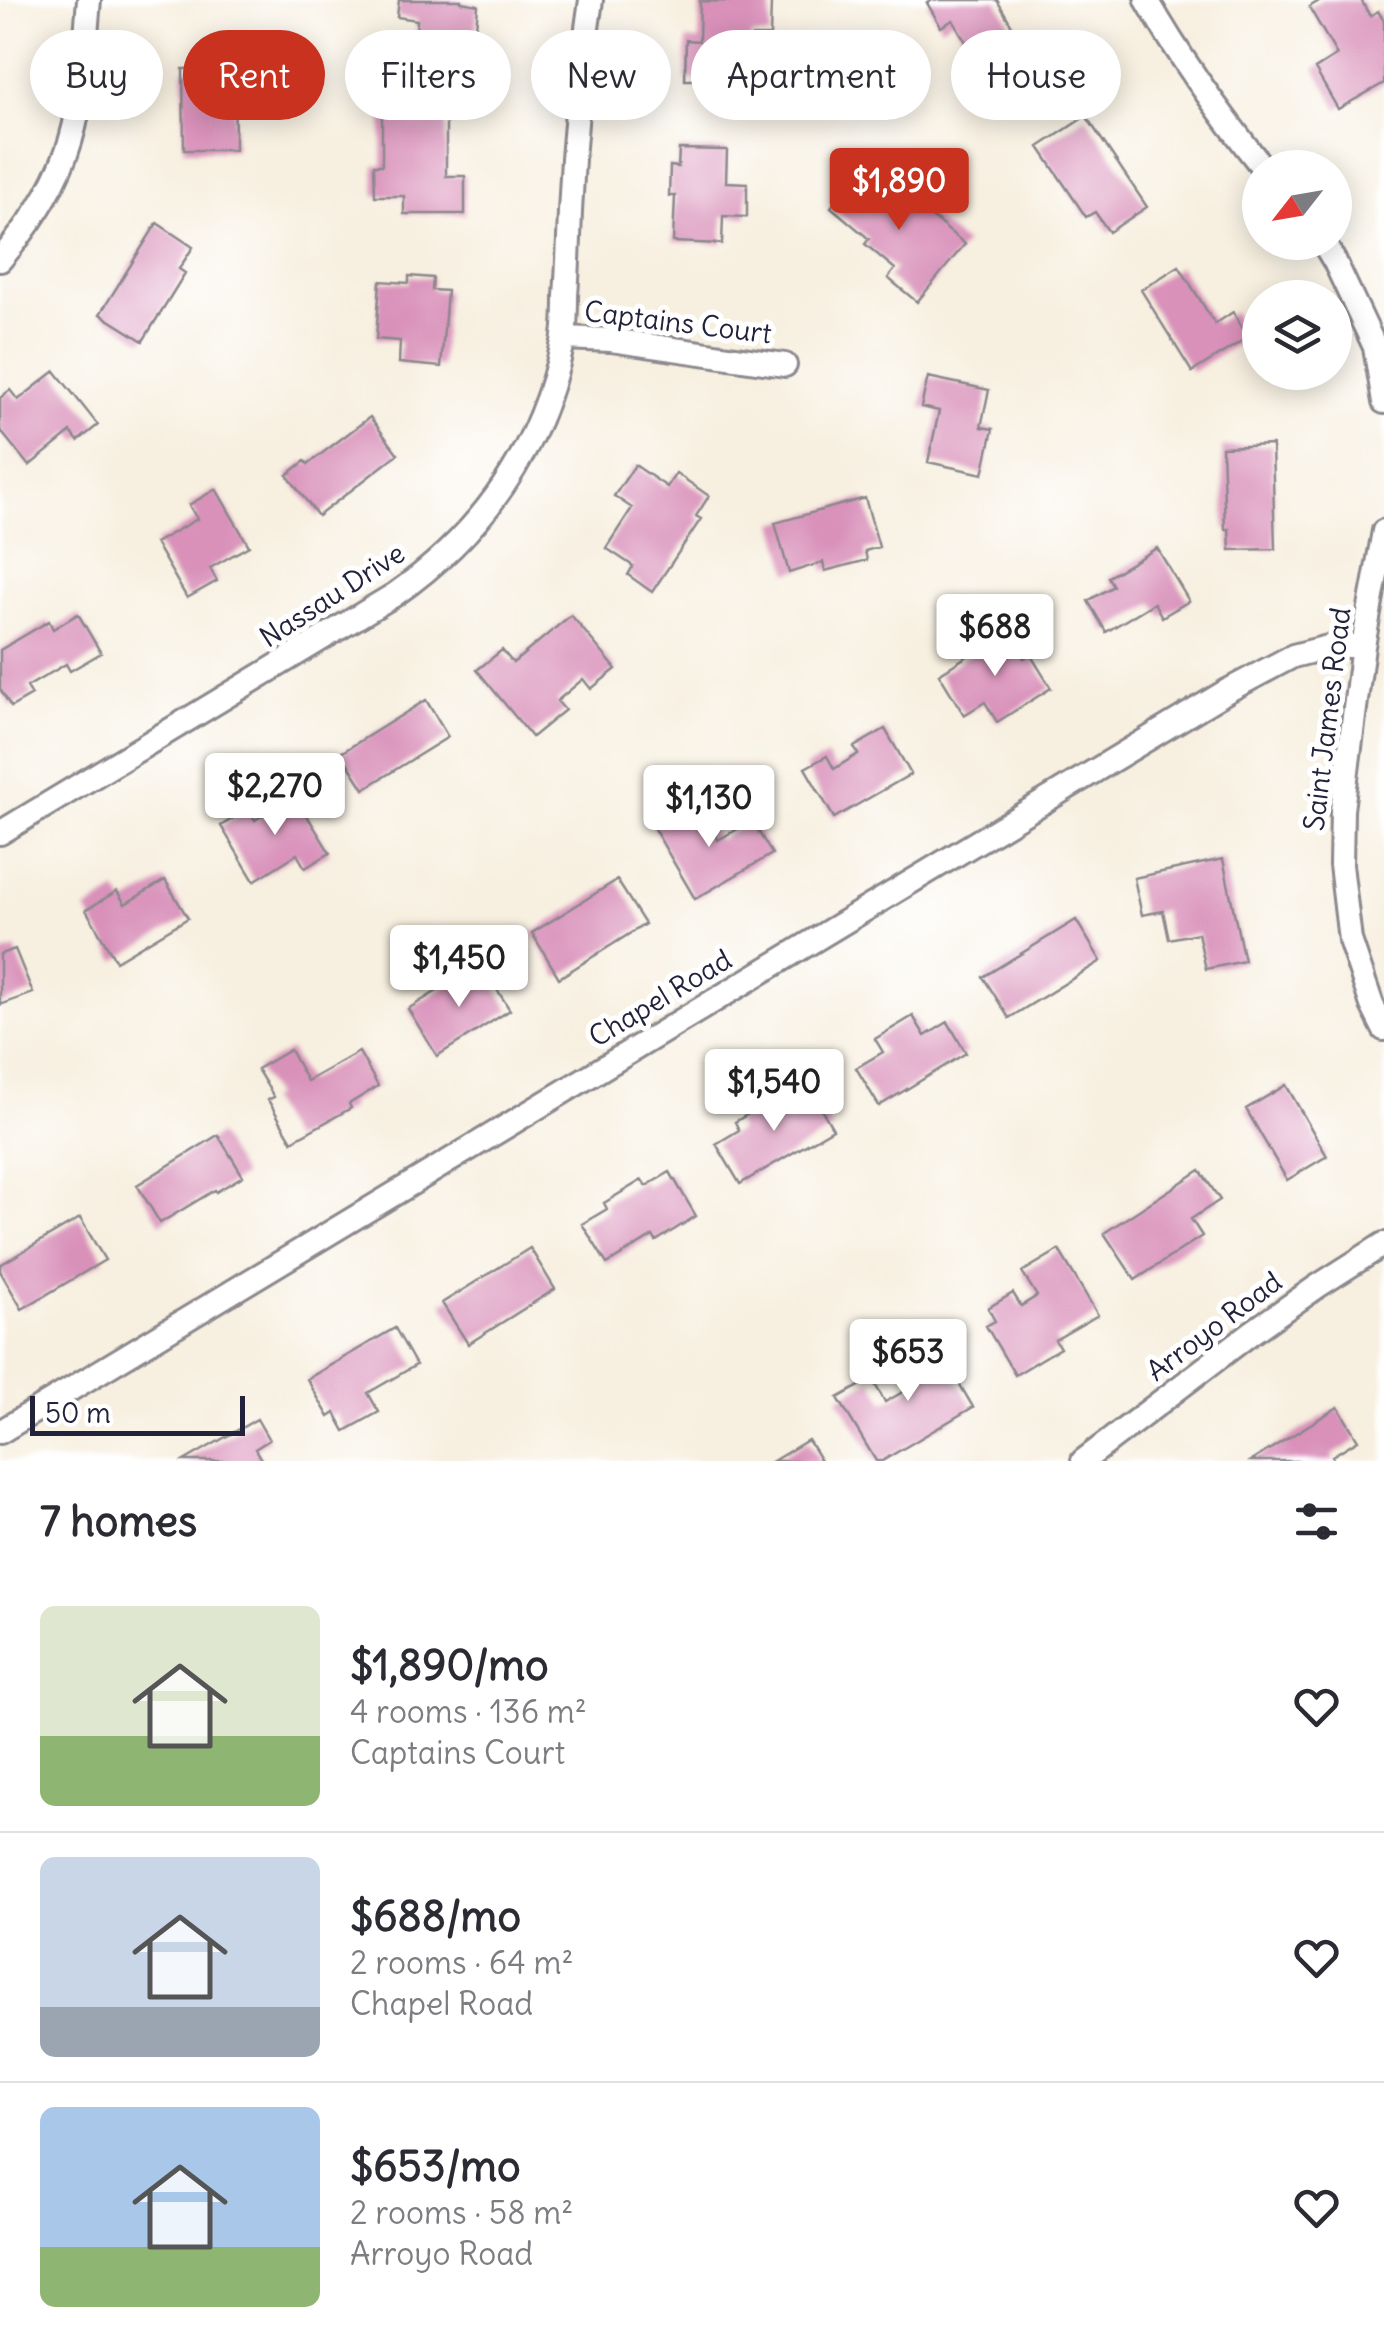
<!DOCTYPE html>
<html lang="en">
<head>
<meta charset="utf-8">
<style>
	:root { --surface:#fff; --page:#f7f7f7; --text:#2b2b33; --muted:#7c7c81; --line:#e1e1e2; --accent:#c8321e }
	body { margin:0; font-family:Delius,sans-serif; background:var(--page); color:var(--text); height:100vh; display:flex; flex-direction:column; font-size:38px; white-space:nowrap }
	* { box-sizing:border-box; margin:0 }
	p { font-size:32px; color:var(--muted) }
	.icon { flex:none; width:55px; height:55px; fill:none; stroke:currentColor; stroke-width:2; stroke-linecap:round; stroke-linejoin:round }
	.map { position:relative; height:1461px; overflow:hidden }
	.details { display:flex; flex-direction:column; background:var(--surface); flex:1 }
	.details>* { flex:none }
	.hud { position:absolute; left:30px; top:30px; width:1325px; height:90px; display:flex; gap:20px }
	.needle { width:65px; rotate:239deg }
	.controls { position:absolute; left:1242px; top:150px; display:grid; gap:20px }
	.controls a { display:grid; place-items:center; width:110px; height:110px; border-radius:50%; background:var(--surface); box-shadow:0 5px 25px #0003; font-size:50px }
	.scale { position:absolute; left:30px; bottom:25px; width:215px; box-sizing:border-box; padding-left:10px; border:5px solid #22223b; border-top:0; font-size:28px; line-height:35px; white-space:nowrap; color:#22223b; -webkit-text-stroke:8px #fff; paint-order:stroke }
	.price { position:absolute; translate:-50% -85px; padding:0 22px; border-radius:10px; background:#fff; color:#222; font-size:32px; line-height:65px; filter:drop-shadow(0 2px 5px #0008) }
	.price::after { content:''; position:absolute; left:50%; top:60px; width:30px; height:22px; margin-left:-15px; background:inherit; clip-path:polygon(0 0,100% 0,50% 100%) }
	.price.active { background:var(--accent); color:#fff }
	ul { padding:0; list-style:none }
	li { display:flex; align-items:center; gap:30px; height:250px; padding:0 40px }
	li+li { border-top:2px solid var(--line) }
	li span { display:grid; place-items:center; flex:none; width:280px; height:200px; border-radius:15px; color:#555 }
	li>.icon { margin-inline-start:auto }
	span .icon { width:120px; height:120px; fill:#fffc; stroke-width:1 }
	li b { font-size:42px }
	h2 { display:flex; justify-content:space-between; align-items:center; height:120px; padding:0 40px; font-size:42px }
	.chip { padding:0 35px; border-radius:45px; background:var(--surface); box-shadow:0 5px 25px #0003; font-size:35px; line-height:90px }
	.chip.active { background:var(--accent); color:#fff }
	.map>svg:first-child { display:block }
	.building { fill:#d991ba }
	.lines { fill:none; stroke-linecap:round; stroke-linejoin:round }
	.street-casing { stroke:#8c888d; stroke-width:28 }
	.street { stroke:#fff; stroke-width:22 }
	.labels { text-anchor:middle; stroke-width:10; stroke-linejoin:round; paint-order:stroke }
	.street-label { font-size:28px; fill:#22223b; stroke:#fff }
</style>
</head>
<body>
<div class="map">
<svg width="1384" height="1461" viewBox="0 0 1384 1461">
	<rect width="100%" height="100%" fill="#fff"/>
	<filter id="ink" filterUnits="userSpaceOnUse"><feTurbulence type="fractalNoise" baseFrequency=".01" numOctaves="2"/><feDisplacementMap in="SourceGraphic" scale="20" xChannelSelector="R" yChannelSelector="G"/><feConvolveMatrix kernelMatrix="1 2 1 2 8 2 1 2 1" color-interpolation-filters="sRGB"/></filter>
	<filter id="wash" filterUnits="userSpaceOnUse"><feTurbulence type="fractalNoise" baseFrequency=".0048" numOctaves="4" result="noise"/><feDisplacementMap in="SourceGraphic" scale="40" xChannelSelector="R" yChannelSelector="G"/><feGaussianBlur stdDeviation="2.25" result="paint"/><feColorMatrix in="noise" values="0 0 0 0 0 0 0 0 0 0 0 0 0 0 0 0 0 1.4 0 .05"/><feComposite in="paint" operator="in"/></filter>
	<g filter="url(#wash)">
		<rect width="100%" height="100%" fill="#f7efdf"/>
		<g id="blocks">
			<path class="building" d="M 399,0 L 461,0 L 461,2 L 478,5 L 475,40 L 416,34 L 417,20 L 397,17 Z
				M 932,0 L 997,0 L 1019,38 L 1030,32 L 1049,65 L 997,95 L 953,20 L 941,27 L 927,3 Z
				M 1321,0 L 1361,0 L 1370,16 L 1378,11 L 1384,21 L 1384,83 L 1338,109 L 1315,69 L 1337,55 L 1309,7 Z
				M 700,1 L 771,2 L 770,36 L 752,36 L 752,80 L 685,80 L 686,40 L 699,41 Z
				M 234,68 L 235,150 L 184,150 L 183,69 Z
				M 382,100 L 446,100 L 446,176 L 465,176 L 465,214 L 404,214 L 404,196 L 375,196 L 374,165 L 382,165 Z
				M 1086,116 L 1147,207 L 1109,232 L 1095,212 L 1086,217 L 1039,147 Z
				M 679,149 L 727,150 L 726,182 L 747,183 L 747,217 L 723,216 L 722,244 L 673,242 L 675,196 L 669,196 L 670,166 L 678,167 Z
				M 860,171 L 882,188 L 888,181 L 965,244 L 917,302 L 888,278 L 895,269 L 865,244 L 869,239 L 831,207 Z
				M 157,223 L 193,247 L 179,269 L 185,273 L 143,341 L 100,314 Z
				M 1179,266 L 1215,324 L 1233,312 L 1248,337 L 1192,372 L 1141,290 Z
				M 409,276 L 433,278 L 432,290 L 447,291 L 441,367 L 399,363 L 400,341 L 376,339 L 380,281 L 409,283 Z
				M 55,371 L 98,425 L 78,441 L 71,432 L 29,466 L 0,430 L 0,398 L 10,390 L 18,400 Z
				M 928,377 L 989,390 L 981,427 L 993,429 L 983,474 L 928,462 L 939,411 L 921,407 Z
				M 370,417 L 398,454 L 318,516 L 287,475 L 305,461 L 308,464 Z
				M 1272,445 L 1275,549 L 1230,550 L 1229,529 L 1225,529 L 1222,447 Z
				M 635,465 L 667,487 L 676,473 L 709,496 L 696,516 L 701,519 L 652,592 L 628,575 L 633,566 L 606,548 L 632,508 L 614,496 Z
				M 216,489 L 249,546 L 210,568 L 217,581 L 187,598 L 155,543 L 197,519 L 189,505 Z
				M 865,498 L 879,547 L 865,551 L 867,560 L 825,571 L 823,562 L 789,573 L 775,523 Z
				M 1157,548 L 1189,601 L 1162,617 L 1154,603 L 1106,632 L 1088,601 L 1113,586 L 1108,577 Z
				M 78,614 L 101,653 L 70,671 L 66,664 L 27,687 L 32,695 L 11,707 L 0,689 L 0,650 L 49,621 L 53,629 Z
				M 571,615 L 616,669 L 591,689 L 583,679 L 557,701 L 565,710 L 532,737 L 477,670 L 502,650 L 513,663 Z
				M 1007,631 L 1024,658 L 1030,654 L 1051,688 L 997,722 L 985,702 L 964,715 L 939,674 Z
				M 426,700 L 448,737 L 364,789 L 341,753 Z
				M 885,729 L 911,774 L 834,818 L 805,768 L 827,756 L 834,769 L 858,754 L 854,747 Z
				M 295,796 L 330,853 L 305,868 L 297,854 L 254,881 L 221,826 L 248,809 L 255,820 Z
				M 697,802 L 718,840 L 752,821 L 772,854 L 695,899 L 653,827 Z
				M 1223,859 L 1244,961 L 1206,969 L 1198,933 L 1169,939 L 1163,911 L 1142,915 L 1134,878 Z
				M 165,880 L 188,918 L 116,961 L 86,910 L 117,891 L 125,904 Z
				M 617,880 L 645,924 L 559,978 L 532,933 Z
				M 1076,920 L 1101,961 L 1009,1018 L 983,977 Z
				M 15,949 L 33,993 L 0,1005 L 0,954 Z
				M 481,964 L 510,1010 L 437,1056 L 408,1009 Z
				M 913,1016 L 925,1036 L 948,1022 L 966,1053 L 879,1106 L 856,1068 L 883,1052 L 875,1039 Z
				M 290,1050 L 307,1081 L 359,1052 L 378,1086 L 349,1104 L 351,1108 L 292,1141 L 268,1100 L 274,1097 L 257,1069 Z
				M 1286,1085 L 1327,1156 L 1287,1180 L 1246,1109 Z
				M 808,1086 L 833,1129 L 740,1184 L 716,1144 L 739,1130 L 735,1122 L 780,1095 L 783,1101 Z
				M 218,1135 L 243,1176 L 216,1192 L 215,1190 L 160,1223 L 137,1185 Z
				M 1200,1170 L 1220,1200 L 1191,1219 L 1202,1236 L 1135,1280 L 1104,1233 Z
				M 670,1172 L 696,1216 L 656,1241 L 653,1236 L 607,1264 L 582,1224 L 607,1209 L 604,1203 L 642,1180 L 646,1186 Z
				M 80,1218 L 105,1260 L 22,1309 L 0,1271 L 0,1265 Z
				M 530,1248 L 555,1289 L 468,1344 L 442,1303 Z
				M 1059,1250 L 1098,1315 L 1055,1340 L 1060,1348 L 1015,1375 L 986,1326 L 995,1321 L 988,1308 L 1013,1293 L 1021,1306 L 1037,1296 L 1022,1272 Z
				M 395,1328 L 416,1365 L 368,1393 L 379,1412 L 345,1431 L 335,1413 L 329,1417 L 307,1379 Z
				M 932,1337 L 973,1407 L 882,1461 L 876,1461 L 838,1398 L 872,1379 L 885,1402 L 917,1384 L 901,1356 Z
				M 1338,1407 L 1358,1440 L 1332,1456 L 1334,1461 L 1251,1461 Z
				M 257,1419 L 269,1440 L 255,1449 L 262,1461 L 184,1461 Z
				M 808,1440 L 821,1461 L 773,1461 Z"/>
		</g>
	</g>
	<g filter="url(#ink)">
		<use href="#blocks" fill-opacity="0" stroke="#8c888d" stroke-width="2.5"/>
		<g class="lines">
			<defs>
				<path id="street" d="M 1147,0 C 1181,60 1220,114 1263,168
					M 1323,242 L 1335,262 L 1375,347 L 1384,402
					M 0,260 C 27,229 51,193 66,154 C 84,106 84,51 89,0
					M 564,338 L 611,340 L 785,365
					M 1384,531 L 1363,646 L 1342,810 L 1341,865 L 1350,940 L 1372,1005 L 1384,1029
					M 0,833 L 394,595 C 483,533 541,448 563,342 C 566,327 566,311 566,296 C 568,268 569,240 570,212 C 573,141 580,70 591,0
					M 0,1432 L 1227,691 L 1293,656 L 1332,646 L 1363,646
					M 1083,1461 L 1251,1333 L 1318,1286 L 1384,1244"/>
			</defs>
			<use href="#street" class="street-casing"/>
			<use href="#street" class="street"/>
		</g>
	</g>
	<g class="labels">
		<g class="street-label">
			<text transform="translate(678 322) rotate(7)" y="10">Captains Court</text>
			<text transform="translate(332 595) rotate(-33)" y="10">Nassau Drive</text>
			<text transform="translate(1327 719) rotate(-83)" y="10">Saint James Road</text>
			<text transform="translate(660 998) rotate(-31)" y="10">Chapel Road</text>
			<text transform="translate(1214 1326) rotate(-37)" y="10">Arroyo Road</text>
		</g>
	</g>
</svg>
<div class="controls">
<a><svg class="needle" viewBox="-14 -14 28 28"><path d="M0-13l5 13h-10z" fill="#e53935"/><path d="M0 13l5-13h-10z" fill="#7c7c81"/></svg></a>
<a><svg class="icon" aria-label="layers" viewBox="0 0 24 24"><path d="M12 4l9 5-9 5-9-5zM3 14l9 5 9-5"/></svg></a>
</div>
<div class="scale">50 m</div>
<b class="price active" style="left:899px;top:233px">$1,890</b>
<b class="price" style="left:995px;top:679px">$688</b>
<b class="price" style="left:275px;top:838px">$2,270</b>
<b class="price" style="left:709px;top:850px">$1,130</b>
<b class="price" style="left:459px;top:1010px">$1,450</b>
<b class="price" style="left:774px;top:1134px">$1,540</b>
<b class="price" style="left:908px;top:1404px">$653</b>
<div class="hud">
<a class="chip">Buy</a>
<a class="chip active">Rent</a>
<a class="chip">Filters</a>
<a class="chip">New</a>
<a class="chip">Apartment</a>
<a class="chip">House</a>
</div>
</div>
<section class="details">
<h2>7 homes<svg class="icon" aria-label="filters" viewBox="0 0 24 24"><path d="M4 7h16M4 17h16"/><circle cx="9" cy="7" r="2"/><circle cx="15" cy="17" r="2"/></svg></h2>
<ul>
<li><span style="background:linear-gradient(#dfe7d0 65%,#8fb573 0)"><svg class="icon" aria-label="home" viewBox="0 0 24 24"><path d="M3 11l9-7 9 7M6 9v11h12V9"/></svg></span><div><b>$1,890/mo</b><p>4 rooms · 136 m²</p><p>Captains Court</p></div><svg class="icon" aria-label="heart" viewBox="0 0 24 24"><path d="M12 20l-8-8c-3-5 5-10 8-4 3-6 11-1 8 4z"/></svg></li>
<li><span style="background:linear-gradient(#c9d6e8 75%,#9aa5b1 0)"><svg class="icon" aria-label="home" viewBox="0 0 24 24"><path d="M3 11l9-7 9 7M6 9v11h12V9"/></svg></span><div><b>$688/mo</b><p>2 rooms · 64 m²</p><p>Chapel Road</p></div><svg class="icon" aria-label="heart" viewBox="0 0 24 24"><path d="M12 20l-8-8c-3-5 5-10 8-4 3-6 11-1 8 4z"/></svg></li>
<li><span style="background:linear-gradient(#a9c7e8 70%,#8fb573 0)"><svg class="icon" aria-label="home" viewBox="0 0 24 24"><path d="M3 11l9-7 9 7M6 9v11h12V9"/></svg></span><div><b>$653/mo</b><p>2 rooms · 58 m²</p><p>Arroyo Road</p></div><svg class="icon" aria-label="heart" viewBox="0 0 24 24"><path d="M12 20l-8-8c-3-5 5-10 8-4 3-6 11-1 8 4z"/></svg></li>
</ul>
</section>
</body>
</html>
